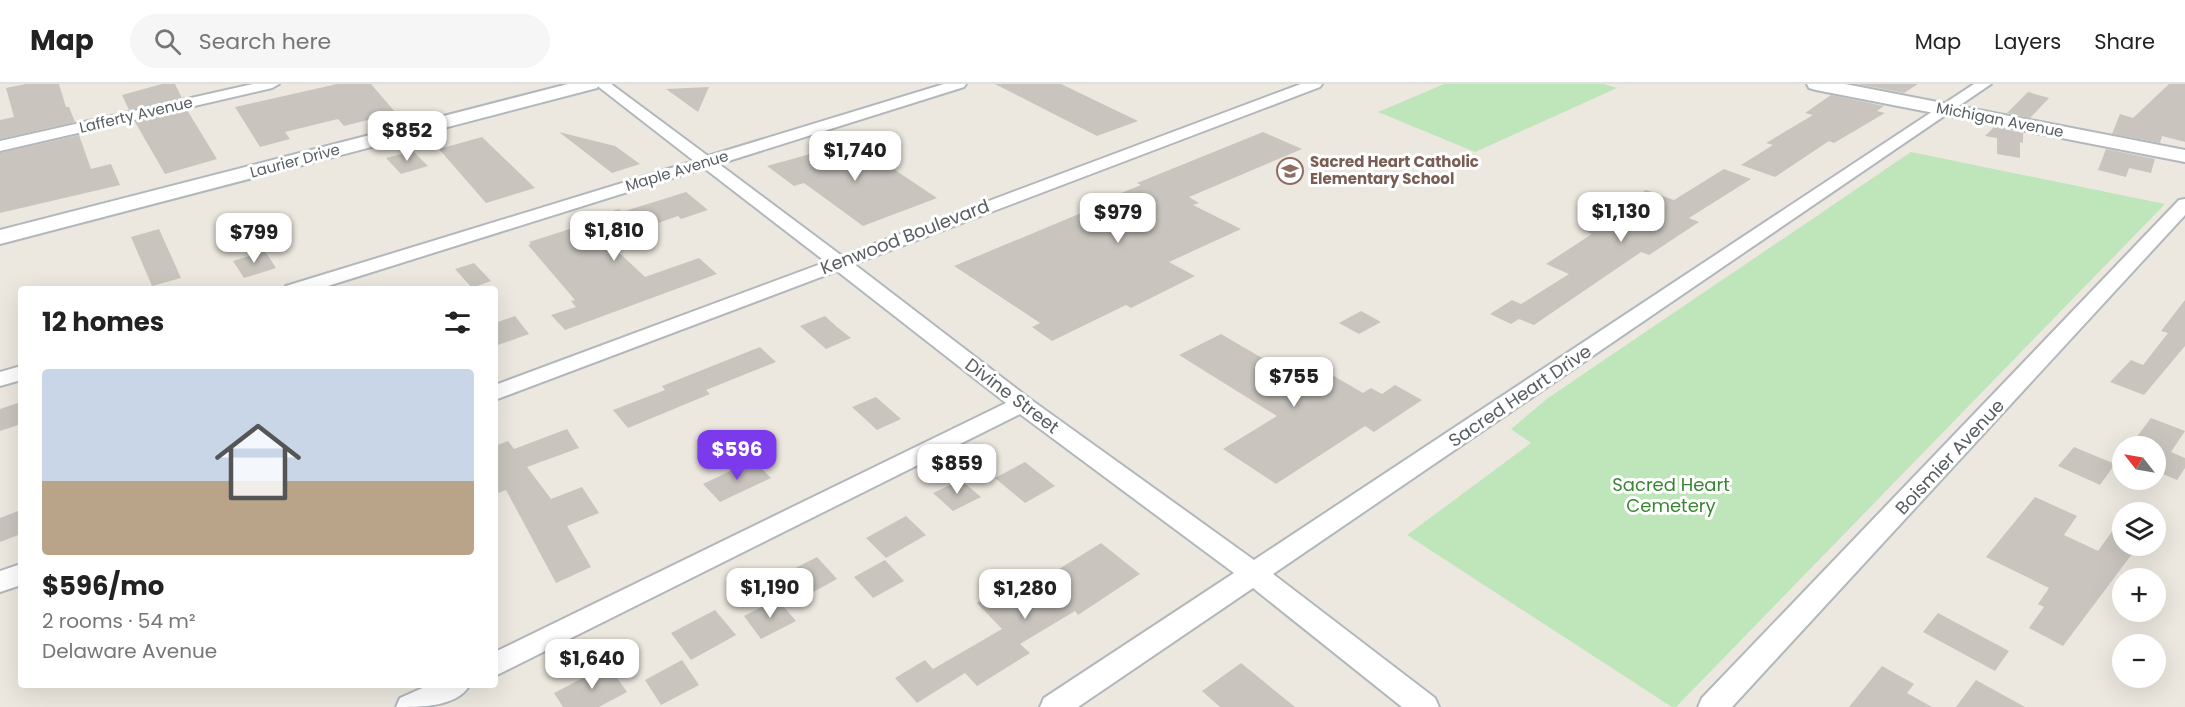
<!DOCTYPE html>
<html lang="en">
<head>
<meta charset="utf-8">
<style>
	:root { --surface:#fff; --page:#f6f6f6; --text:#222; --muted:#767676; --line:#e0e0e0; --accent:#7c3aed }
	body { margin:0; font-family:Poppins,sans-serif; background:var(--page); color:var(--text); height:100vh; display:flex; flex-direction:column; font-size:22px; white-space:nowrap }
	* { box-sizing:border-box; margin:0 }
	p { font-size:20px; color:var(--muted) }
	.icon { flex:none; width:33px; height:33px; fill:none; stroke:currentColor; stroke-width:2; stroke-linecap:round; stroke-linejoin:round }
	.map { position:relative; flex:1; overflow:hidden }
	.panel { position:absolute; left:18px; top:202px; width:480px; height:402px; display:flex; flex-direction:column; background:var(--surface); border-radius:6px; box-shadow:0 6px 24px #0002 }
	.panel>* { flex:none }
	.needle { width:39px; rotate:301deg }
	.buttons { position:absolute; left:2112px; top:352px; display:grid; gap:12px }
	.buttons a { display:grid; place-items:center; width:54px; height:54px; border-radius:50%; background:var(--surface); box-shadow:0 6px 24px #0002; font-size:30px }
	.price { position:absolute; translate:-50% -51px; padding:0 14px; border-radius:12px; background:#fff; color:#222; font-size:20px; line-height:39px; filter:drop-shadow(0 2px 3px #0008) }
	.price::after { content:''; position:absolute; left:50%; top:36px; width:18px; height:14px; margin-left:-9px; background:inherit; clip-path:polygon(0 0,100% 0,50% 100%) }
	.price.on { background:var(--accent); color:#fff }
	ul { padding:0; list-style:none }
	li { display:grid; align-content:center; gap:12px; height:318px; padding:0 24px }
	li span { display:grid; place-items:center; height:186px; border-radius:6px; color:#555 }
	li>.icon { margin-inline-start:auto }
	span .icon { width:108px; height:108px; fill:#fffc; stroke-width:1 }
	li b { font-size:26px }
	h2 { display:flex; justify-content:space-between; align-items:center; height:72px; padding:0 24px; font-size:26px }
	header { display:flex; align-items:center; gap:36px; box-sizing:border-box; height:84px; padding:0 30px; background:var(--surface); border-bottom:2px solid var(--line) }
	header strong { font-size:28px }
	nav { display:flex; gap:33px; margin-inline-start:auto; font-size:21px }
	.search { width:420px; height:54px; background:var(--page); display:flex; align-items:center; gap:15px; box-sizing:border-box; padding:0 21px; border-radius:33px; color:var(--muted); font-size:22px }
	.map>svg:first-child { display:block }
	.green { fill:#bfe5ba }
	.building { fill:#c9c5be }
	.lines { fill:none; stroke-linecap:round; stroke-linejoin:round }
	.minor-casing { stroke:#b2b7bb; stroke-width:4 }
	.tertiary-casing { stroke:#b2b7bb; stroke-width:4 }
	.minor { fill:#fff; fill-rule:evenodd }
	.tertiary { fill:#fff; fill-rule:evenodd }
	.labels { text-anchor:middle; stroke-width:6; stroke-linejoin:round; paint-order:stroke }
	.far-street-label { font-size:15px; fill:#585d61; stroke:#fff }
	.far-education-label { font-size:15px; font-weight:bold; fill:#785e54; stroke:#fff; text-anchor:start }
	.street-label { font-size:18px; fill:#585d61; stroke:#fff }
	.park-label { font-size:18px; fill:#388632; stroke:#fff }
</style>
</head>
<body>
<header>
<strong>Map</strong>
<div class="search"><svg class="icon" aria-label="search" viewBox="0 0 24 24"><circle cx="10" cy="10" r="6"/><path d="M15 15l6 6"/></svg>Search here</div>
<nav><a>Map</a><a>Layers</a><a>Share</a></nav>
</header>
<div class="map">
<svg width="2185" height="623" viewBox="0 0 2185 623">
	<rect width="100%" height="100%" fill="#ece8df"/>
	<path class="green" d="M 1444,0 L 1604,0 L 1617,4 L 1475,68 L 1378,28 Z
		M 1911,68 L 2165,120 L 1676,623 L 1672,623 L 1407,451 L 1531,359 L 1511,345 L 1548,314 Z"/>
	<path class="building" d="M 26,0 L 59,0 L 66,23 L 69,23 L 75,38 L 0,55 L 0,36 L 14,33 L 6,4 Z
		M 162,0 L 175,0 L 182,14 L 129,26 L 122,11 Z
		M 337,0 L 371,0 L 396,29 L 344,42 L 338,35 L 285,48 L 290,55 L 260,63 L 235,23 Z
		M 995,0 L 1061,0 L 1138,37 L 1097,52 Z
		M 1857,0 L 1918,0 L 1904,9 Z
		M 2169,0 L 2185,0 L 2185,58 L 2162,52 L 2160,59 L 2112,50 L 2120,30 L 2133,34 Z
		M 709,3 L 698,28 L 666,5 Z
		M 2028,8 L 2049,14 L 2030,34 L 2007,29 Z
		M 1831,11 L 1884,22 L 1877,27 L 1885,29 L 1834,59 L 1829,57 L 1775,93 L 1741,81 L 1773,61 L 1766,59 L 1813,31 L 1805,29 Z
		M 187,26 L 217,75 L 165,90 L 135,38 Z
		M 1994,43 L 2023,49 L 2023,59 L 2020,58 L 2020,74 L 1997,70 L 1997,54 L 1985,52 Z
		M 559,48 L 615,62 L 640,80 L 612,89 Z
		M 1263,48 L 1302,65 L 1189,113 L 1199,119 L 1193,121 L 1241,145 L 1169,178 L 1195,192 L 1131,224 L 1126,221 L 1052,257 L 1032,243 L 1040,239 L 954,182 L 1086,127 L 1082,125 L 1141,101 L 1137,99 Z
		M 79,51 L 91,85 L 111,80 L 120,101 L 0,129 L 0,69 Z
		M 482,53 L 535,104 L 486,119 L 439,65 Z
		M 853,58 L 937,114 L 863,142 L 804,99 L 794,102 L 767,82 Z
		M 2106,65 L 2155,75 L 2151,89 L 2129,84 L 2126,93 L 2098,86 Z
		M 413,67 L 428,82 L 401,90 L 386,74 Z
		M 1724,85 L 1751,95 L 1689,134 L 1699,138 L 1649,171 L 1641,168 L 1534,241 L 1519,235 L 1511,240 L 1490,230 L 1512,216 L 1521,220 L 1569,190 L 1546,180 L 1592,150 L 1583,146 L 1646,106 L 1674,116 Z
		M 686,108 L 708,126 L 681,135 L 678,132 L 655,140 L 652,137 L 609,151 L 615,158 L 609,159 L 645,193 L 699,174 L 717,190 L 565,246 L 551,231 L 576,223 L 571,217 L 575,216 L 528,161 L 531,160 L 529,158 L 598,136 L 595,133 L 619,125 L 622,128 Z
		M 159,145 L 181,194 L 152,202 L 131,153 Z
		M 265,167 L 276,184 L 244,194 L 233,177 Z
		M 474,179 L 491,197 L 472,204 L 455,185 Z
		M 2185,216 L 2185,262 L 2144,311 L 2110,298 L 2131,276 L 2143,281 L 2168,249 L 2161,247 Z
		M 1361,227 L 1381,238 L 1359,250 L 1339,239 Z
		M 515,232 L 529,250 L 495,262 L 495,239 Z
		M 825,232 L 837,243 L 851,254 L 826,265 L 800,242 Z
		M 1221,250 L 1307,300 L 1327,288 L 1363,309 L 1371,304 L 1382,310 L 1395,301 L 1422,316 L 1374,348 L 1365,342 L 1276,400 L 1223,365 L 1277,332 L 1179,271 Z
		M 760,263 L 776,278 L 706,306 L 710,310 L 628,344 L 613,326 L 665,306 L 662,302 Z
		M 876,313 L 901,335 L 877,346 L 852,323 Z
		M 21,318 L 21,340 L 0,347 L 0,325 Z
		M 2151,334 L 2185,347 L 2171,368 L 2185,374 L 2185,384 L 2177,396 L 2156,387 L 2156,363 L 2129,363 Z
		M 567,345 L 579,364 L 527,383 L 551,415 L 582,403 L 599,429 L 567,442 L 591,483 L 556,499 L 506,406 L 495,410 L 495,362 L 508,357 L 514,365 Z
		M 2074,363 L 2115,380 L 2100,401 L 2058,382 Z
		M 753,376 L 771,394 L 720,418 L 703,400 Z
		M 1025,378 L 1055,402 L 1025,419 L 995,394 Z
		M 961,396 L 981,413 L 953,427 L 933,409 Z
		M 2035,413 L 2077,432 L 2064,451 L 2098,467 L 2121,435 L 2122,462 L 2138,462 L 2063,562 L 2029,544 L 2044,523 L 2038,520 L 2049,504 L 1986,473 Z
		M 21,426 L 21,450 L 0,458 L 0,434 Z
		M 906,432 L 926,451 L 886,474 L 866,454 Z
		M 1101,459 L 1140,490 L 1078,531 L 1075,527 L 1020,560 L 1030,569 L 977,602 L 965,589 L 917,619 L 895,594 L 925,576 L 933,585 L 1002,545 L 977,519 L 1008,502 L 1017,511 Z
		M 817,473 L 837,495 L 786,523 L 766,499 Z
		M 885,476 L 904,497 L 873,514 L 854,493 Z
		M 777,515 L 796,537 L 761,555 L 744,532 Z
		M 715,526 L 736,551 L 691,576 L 671,549 Z
		M 1938,529 L 2009,567 L 1995,587 L 1923,548 Z
		M 682,576 L 699,601 L 661,621 L 645,596 Z
		M 1241,579 L 1295,623 L 1220,623 L 1202,607 Z
		M 608,581 L 627,608 L 599,623 L 563,623 L 554,609 Z
		M 1882,582 L 1914,600 L 1907,609 L 1932,623 L 1849,623 Z
		M 1976,596 L 2025,623 L 1956,623 Z"/>
	<g class="lines">
		<defs>
			<path id="minor" d="M 253,0 L 279,0 L 272,4 L 0,67 L 0,57 Z
				M 595,0 L 611,0 L 708,72 L 944,0 L 966,0 L 964,3 L 719,80 L 842,172 L 1301,0 L 1322,0 L 1320,3 L 854,180 L 1030,315 L 1254,476 L 1974,0 L 1991,0 L 1273,490 L 1435,614 L 1439,623 L 1402,623 L 1253,504 L 1078,623 L 1040,623 L 1044,614 L 1234,489 L 1020,330 L 495,592 L 495,568 L 1006,319 L 837,187 L 495,316 L 495,301 L 826,178 L 704,84 L 315,206 L 283,206 L 286,202 L 694,77 Z
				M 2185,115 L 2185,131 L 1732,623 L 1698,623 L 1702,614 L 2179,116 Z
				M 21,282 L 21,296 L 0,302 L 0,288 Z
				M 21,480 L 21,501 L 0,508 L 0,487 Z
				M 427,602 L 469,602 C 456,623 421,623 396,623 L 400,614 Z"/>
			<path id="tertiary" d="M 568,0 L 599,0 L 597,4 L 0,160 L 0,146 Z
				M 1807,0 L 1845,0 L 2185,66 L 2185,78 L 1816,6 L 1809,4 Z"/>
		</defs>
		<use href="#minor" class="minor-casing"/>
		<use href="#tertiary" class="tertiary-casing"/>
		<use href="#minor" class="minor"/>
		<use href="#tertiary" class="tertiary"/>
	</g>
	<defs>
		<symbol id="school-ring" viewBox="-11 -11 22 22"><circle r="9.5" fill="#fff" stroke="#8d6e63" stroke-width="1.5"/><path d="M0-5L7-2L0 1L-7-2ZM-4 1L0 2.5L4 1V4Q0 6-4 4Z" fill="#8d6e63"/></symbol>
	</defs>
	<g fill-rule="evenodd">
		<use href="#school-ring" x="1275" y="72" width="30" height="30"/>
	</g>
	<g class="labels">
		<g class="far-street-label">
			<text transform="translate(136 31) rotate(-13)" y="5">Lafferty Avenue</text>
			<text transform="translate(2000 36) rotate(11)" y="5">Michigan Avenue</text>
			<text transform="translate(295 77) rotate(-15)" y="5">Laurier Drive</text>
			<text transform="translate(677 87) rotate(-17)" y="5">Maple Avenue</text>
		</g>
		<g class="far-education-label">
			<text x="1310" y="83">Sacred Heart Catholic<tspan x="1310" dy="17">Elementary School</tspan></text>
		</g>
		<g class="street-label">
			<text transform="translate(905 153) rotate(-21)" y="6">Kenwood Boulevard</text>
			<text transform="translate(1012 312) rotate(37)" y="6">Divine Street</text>
			<text transform="translate(1520 312) rotate(-34)" y="6">Sacred Heart Drive</text>
			<text transform="translate(1950 373) rotate(-47)" y="6">Boismier Avenue</text>
		</g>
		<g class="park-label">
			<text x="1671" y="407">Sacred Heart<tspan x="1671" dy="21">Cemetery</tspan></text>
		</g>
	</g>
</svg>
<div class="buttons">
<a><svg class="needle" viewBox="-14 -14 28 28"><path d="M0-13l5 13h-10z" fill="#e53935"/><path d="M0 13l5-13h-10z" fill="#767676"/></svg></a>
<a><svg class="icon" aria-label="layers" viewBox="0 0 24 24"><path d="M12 4l9 5-9 5-9-5zM3 14l9 5 9-5"/></svg></a>
<a>+</a>
<a>−</a>
</div>
<b class="price" style="left:407px;top:78px">$852</b>
<b class="price" style="left:855px;top:98px">$1,740</b>
<b class="price" style="left:1621px;top:159px">$1,130</b>
<b class="price" style="left:1118px;top:160px">$979</b>
<b class="price" style="left:614px;top:178px">$1,810</b>
<b class="price" style="left:254px;top:180px">$799</b>
<b class="price" style="left:1294px;top:324px">$755</b>
<b class="price on" style="left:737px;top:397px">$596</b>
<b class="price" style="left:957px;top:411px">$859</b>
<b class="price" style="left:770px;top:535px">$1,190</b>
<b class="price" style="left:1025px;top:536px">$1,280</b>
<b class="price" style="left:592px;top:606px">$1,640</b>
<section class="panel">
<h2>12 homes<svg class="icon" aria-label="filters" viewBox="0 0 24 24"><path d="M4 7h16M4 17h16"/><circle cx="9" cy="7" r="2"/><circle cx="15" cy="17" r="2"/></svg></h2>
<ul>
<li><span style="background:linear-gradient(#c9d6e8 60%,#b9a48a 0)"><svg class="icon" aria-label="home" viewBox="0 0 24 24"><path d="M3 11l9-7 9 7M6 9v11h12V9"/></svg></span><div><b>$596/mo</b><p>2 rooms · 54 m²</p><p>Delaware Avenue</p></div></li>
</ul>
</section>
</div>
</body>
</html>
